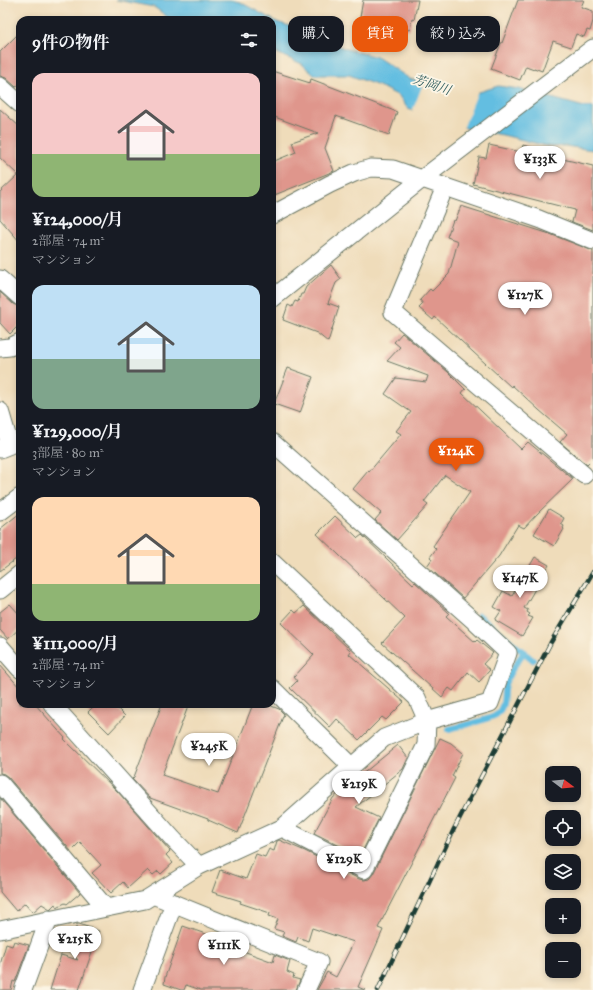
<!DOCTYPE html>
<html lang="ja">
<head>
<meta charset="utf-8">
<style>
	:root { --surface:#171b24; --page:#20242c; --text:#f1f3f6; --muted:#9ea1a6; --accent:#ea580c }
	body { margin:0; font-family:"IM FELL Great Primer","Noto Serif JP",serif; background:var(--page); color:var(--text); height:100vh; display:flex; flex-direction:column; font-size:15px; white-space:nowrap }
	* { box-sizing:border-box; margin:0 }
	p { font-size:13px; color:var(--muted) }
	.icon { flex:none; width:22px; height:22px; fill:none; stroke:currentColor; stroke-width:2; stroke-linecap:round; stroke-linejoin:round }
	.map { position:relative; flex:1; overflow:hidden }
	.side { position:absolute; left:16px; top:16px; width:260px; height:692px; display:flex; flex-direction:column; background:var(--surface); border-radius:12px; box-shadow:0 2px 6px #0003 }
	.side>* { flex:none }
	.top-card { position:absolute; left:288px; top:16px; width:245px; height:36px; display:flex; gap:8px }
	.needle { width:26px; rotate:106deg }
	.controls { position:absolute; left:545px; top:766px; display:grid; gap:8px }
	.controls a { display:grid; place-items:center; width:36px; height:36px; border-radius:8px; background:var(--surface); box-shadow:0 2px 6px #0003; font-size:20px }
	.price { position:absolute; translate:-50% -34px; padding:0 9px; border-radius:14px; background:#fff; color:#222; font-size:13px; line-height:26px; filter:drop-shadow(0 1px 2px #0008) }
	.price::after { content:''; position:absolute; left:50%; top:24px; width:12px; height:9px; margin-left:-6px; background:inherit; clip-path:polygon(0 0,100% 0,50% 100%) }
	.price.current { background:var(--accent); color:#fff }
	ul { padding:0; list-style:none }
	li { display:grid; align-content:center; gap:8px; height:212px; padding:0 16px }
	li span { display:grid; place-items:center; height:124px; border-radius:12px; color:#555 }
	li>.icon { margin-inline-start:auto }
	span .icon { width:72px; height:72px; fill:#fffc; stroke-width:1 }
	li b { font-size:17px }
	h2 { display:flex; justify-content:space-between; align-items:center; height:48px; padding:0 16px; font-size:17px }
	.chip { padding:0 14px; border-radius:12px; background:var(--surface); box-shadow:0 2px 6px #0003; font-size:14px; line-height:36px }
	.chip.current { background:var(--accent); color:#fff }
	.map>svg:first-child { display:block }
	.water { fill:#63bee1; stroke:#417e8a }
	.pier { fill:#efdcba }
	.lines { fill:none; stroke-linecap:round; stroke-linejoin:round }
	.stream { stroke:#63bee1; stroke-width:6 }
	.building { fill:#df968c }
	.street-casing { stroke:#687563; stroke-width:19 }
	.street { stroke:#fff; stroke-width:17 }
	.rail-casing { stroke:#1f3d34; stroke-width:4.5 }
	.rail { stroke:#fcf5e5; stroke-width:3; stroke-dasharray:9; stroke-linecap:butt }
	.labels { text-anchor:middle; stroke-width:3.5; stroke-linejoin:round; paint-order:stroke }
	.water-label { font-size:13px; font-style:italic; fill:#305d5f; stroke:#fcf5e5 }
</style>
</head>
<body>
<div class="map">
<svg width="593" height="990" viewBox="0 0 593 990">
	<rect width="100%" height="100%" fill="#fcf5e5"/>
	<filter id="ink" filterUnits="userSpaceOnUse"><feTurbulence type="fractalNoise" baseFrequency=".025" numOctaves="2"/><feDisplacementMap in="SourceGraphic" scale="8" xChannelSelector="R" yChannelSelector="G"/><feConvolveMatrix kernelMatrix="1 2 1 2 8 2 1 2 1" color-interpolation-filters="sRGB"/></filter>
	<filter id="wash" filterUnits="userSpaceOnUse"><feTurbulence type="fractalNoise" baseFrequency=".012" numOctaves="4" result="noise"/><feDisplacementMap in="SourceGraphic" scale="16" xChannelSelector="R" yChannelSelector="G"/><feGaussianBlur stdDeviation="0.9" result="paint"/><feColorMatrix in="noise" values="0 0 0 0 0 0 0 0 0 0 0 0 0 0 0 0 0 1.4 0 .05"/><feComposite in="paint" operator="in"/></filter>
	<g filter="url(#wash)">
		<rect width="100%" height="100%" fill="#efdcba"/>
		<path class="water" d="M 116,0 L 231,0 L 240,2 L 277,22 L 311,33 L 346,49 L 377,57 L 410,79 L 470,95 L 498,86 L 519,89 L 584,107 L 593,107 L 593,150 L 565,146 L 551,147 L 503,135 L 469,129 L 408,109 L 399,96 L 379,86 L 349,75 L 314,75 L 302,64 L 272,51 L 272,20 L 177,20 L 169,18 L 154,7 Z"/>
		<path class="pier" d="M 424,81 L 470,93 L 478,91 L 463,129 L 412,112 Z"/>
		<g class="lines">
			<path class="stream" d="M 479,615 L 533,660
				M 449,729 C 457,727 491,719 496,715 C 507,705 502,695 505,684 C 509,672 517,662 524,652"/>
		</g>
		<g id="blocks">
			<path class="building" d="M 363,0 L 418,0 L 414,20 L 412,19 L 410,30 L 369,22 L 360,17 Z
				M 518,0 L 584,0 L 581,7 L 593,11 L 593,21 L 590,31 L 587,30 L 584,37 L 576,34 L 571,47 L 553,41 L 542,71 L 534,68 L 534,69 L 526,66 L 520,80 L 491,69 L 501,43 L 502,43 Z
				M 20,32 L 20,84 L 16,87 L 6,78 L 0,76 L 0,52 Z
				M 272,71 L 310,83 L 311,79 L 397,112 L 389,135 L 336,116 L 325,148 L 334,171 L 272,196 L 272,162 L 296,152 L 292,142 L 318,133 L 272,116 Z
				M 0,109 L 20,127 L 20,242 L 0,219 L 0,192 L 18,175 L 0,158 Z
				M 489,145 L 521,152 L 523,145 L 542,151 L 541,154 L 593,166 L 593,230 L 572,222 L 575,210 L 473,184 L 479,157 L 486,158 Z
				M 461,206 L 550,234 L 593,251 L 593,459 L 587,465 L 560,442 L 567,434 L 539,410 L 512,385 L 511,387 L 435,317 L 433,320 L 419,308 L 423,304 L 420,300 L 430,289 L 432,291 L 449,274 L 458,241 L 447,237 L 453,220 L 455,221 Z
				M 331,265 L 341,279 L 336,283 L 328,303 L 339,307 L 328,342 L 317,333 L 283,320 L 288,305 L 292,307 L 295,301 L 298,302 L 301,294 L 303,294 L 306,287 Z
				M 0,292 L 13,304 L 20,307 L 20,324 L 10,334 L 0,323 Z
				M 402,333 L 448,372 L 466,390 L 465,389 L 462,393 L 521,449 L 528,442 L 573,479 L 537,514 L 524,528 L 518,525 L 499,556 L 463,598 L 427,566 L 432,559 L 430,557 L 436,549 L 433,546 L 470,492 L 445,475 L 424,502 L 428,505 L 397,540 L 375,520 L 381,513 L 353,489 L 368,471 L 369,472 L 401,434 L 396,431 L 411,412 L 385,394 L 396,378 L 426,382 L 428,376 L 387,361 L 400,347 L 394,342 Z
				M 288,368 L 313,377 L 300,413 L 274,404 Z
				M 549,509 L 564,518 L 561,524 L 564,526 L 563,528 L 564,529 L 554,546 L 534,534 Z
				M 20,513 L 20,556 L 0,571 L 0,529 Z
				M 335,516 L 358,538 L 362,535 L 413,584 L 415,582 L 449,613 L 446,616 L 475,642 L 477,640 L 493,653 L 483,664 L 490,670 L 479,682 L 468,672 L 453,691 L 449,688 L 442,697 L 382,643 L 405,618 L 317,534 Z
				M 535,557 L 549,565 L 524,608 L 528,610 L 527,612 L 530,614 L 528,616 L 533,618 L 522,636 L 495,620 L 501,611 L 494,607 L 503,591 L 512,596 Z
				M 10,604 L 20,615 L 20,628 L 8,639 L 0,630 L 0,612 Z
				M 304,606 L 351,651 L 349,654 L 404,702 L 386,720 L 382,717 L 359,740 L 337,719 L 330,727 L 290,688 L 297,681 L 294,677 L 314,655 L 281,623 L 293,610 L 296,613 Z
				M 0,665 L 20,688 L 20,704 L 35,704 L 65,738 L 64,739 L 118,792 L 170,851 L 166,855 L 173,863 L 161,874 L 158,871 L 153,875 L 148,870 L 128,888 L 123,882 L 111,893 L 92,873 L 101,865 L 80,842 L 71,851 L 8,777 L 4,774 L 0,773 Z
				M 96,704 L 113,704 L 125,716 L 109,733 L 88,712 Z
				M 162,704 L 189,704 L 162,775 L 218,794 L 253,704 L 266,704 L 279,709 L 284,714 L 238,833 L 208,820 L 208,819 L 150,798 L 132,779 L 134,777 Z
				M 440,738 L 451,743 L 463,753 L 452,776 L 455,778 L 378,928 L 383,930 L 358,987 L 365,990 L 317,990 L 327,972 L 336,977 L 354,942 L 312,928 L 308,941 L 298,937 L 296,942 L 282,936 L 284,932 L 274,929 L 278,919 L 269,916 L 270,913 L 240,903 L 241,901 L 212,892 L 220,870 L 246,879 L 256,854 L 265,857 L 269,849 L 274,851 L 277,841 L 279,840 L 305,851 L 359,879 L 364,880 L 369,879 L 373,874 Z
				M 398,745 L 408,758 L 403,769 L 356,807 L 379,818 L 360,856 L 314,833 L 333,798 Z
				M 0,798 L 80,893 L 67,904 L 65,903 L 57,907 L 55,904 L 50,909 L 42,904 L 33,912 L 25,903 L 16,911 L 0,892 Z
				M 77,924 L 79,924 L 99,931 L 79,990 L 50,990 L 61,955 L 78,960 L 69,950 Z
				M 183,926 L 214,937 L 215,936 L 237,944 L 235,948 L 273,962 L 275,955 L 290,961 L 287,972 L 294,975 L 293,978 L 300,980 L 296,990 L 201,990 L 186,985 L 184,990 L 181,990 L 164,984 L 165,977 Z
				M 14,941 L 29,945 L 15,982 L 13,981 L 11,990 L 0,990 L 0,965 L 6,944 L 12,946 Z"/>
		</g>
	</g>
	<g filter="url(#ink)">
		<use href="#blocks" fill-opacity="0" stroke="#687563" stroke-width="1"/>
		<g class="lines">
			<defs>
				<path id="street" d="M 0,86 L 20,104
					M 445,187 L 393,312 L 584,475
					M 272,215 L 330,184 L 354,173 L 371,168 L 393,169 L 539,219 L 593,241
					M 0,279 L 20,297
					M 272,299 L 422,179 L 593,48
					M 0,348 L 10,347 L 20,342
					M 0,411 L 10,445 L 0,449
					M 0,512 L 20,497
					M 272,562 L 417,698 L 427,721 L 426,745 L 364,870 L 282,828
					M 0,590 L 20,574
					M 0,646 L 20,669
					M 272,688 L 352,767
					M 0,783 L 106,908
					M 199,866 L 282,828 L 384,738 L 427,721 L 490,703 L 508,653 L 474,621 L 272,442
					M 153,895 L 319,962 L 306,990
					M 0,930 L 145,900 L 199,866 L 173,839 L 52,704
					M 23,990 L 49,919
					M 142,990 L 174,903"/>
			</defs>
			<use href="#street" class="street-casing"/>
			<use href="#street" class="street"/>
			<defs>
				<path id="rail" d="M 378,990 L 454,829 L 551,642 L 593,572"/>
			</defs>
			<use href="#rail" class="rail-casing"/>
			<use href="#rail" class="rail"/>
		</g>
	</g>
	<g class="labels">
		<g class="water-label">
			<text transform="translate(432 84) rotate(19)" y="5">芳岡川</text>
		</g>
	</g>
</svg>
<div class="controls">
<a><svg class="needle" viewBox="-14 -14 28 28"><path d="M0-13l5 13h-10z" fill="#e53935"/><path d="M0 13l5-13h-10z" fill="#9ea1a6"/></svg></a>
<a><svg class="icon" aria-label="locate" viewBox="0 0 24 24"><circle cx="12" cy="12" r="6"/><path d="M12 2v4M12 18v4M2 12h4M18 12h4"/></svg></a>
<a><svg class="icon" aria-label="layers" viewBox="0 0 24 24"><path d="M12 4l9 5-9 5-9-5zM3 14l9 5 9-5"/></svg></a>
<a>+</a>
<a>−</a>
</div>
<b class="price" style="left:540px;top:180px">¥133K</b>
<b class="price" style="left:525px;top:316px">¥127K</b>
<b class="price current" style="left:456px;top:472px">¥124K</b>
<b class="price" style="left:520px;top:599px">¥147K</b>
<b class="price" style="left:209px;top:767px">¥245K</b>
<b class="price" style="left:359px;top:805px">¥219K</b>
<b class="price" style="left:344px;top:880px">¥129K</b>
<b class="price" style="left:75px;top:960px">¥215K</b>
<b class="price" style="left:224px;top:966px">¥111K</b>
<div class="top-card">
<a class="chip">購入</a>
<a class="chip current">賃貸</a>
<a class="chip">絞り込み</a>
</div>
<section class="side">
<h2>9件の物件<svg class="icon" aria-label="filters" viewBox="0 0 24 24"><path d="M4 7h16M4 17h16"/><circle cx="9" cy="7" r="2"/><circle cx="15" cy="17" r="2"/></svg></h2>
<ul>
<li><span style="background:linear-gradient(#f6c9c9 65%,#8fb573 0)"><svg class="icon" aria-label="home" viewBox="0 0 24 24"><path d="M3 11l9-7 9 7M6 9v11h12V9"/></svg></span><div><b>¥124,000/月</b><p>2部屋 · 74 m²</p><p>マンション</p></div></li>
<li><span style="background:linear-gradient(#bfe0f5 60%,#7fa58c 0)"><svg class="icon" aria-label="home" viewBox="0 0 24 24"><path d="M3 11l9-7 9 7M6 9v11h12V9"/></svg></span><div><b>¥129,000/月</b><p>3部屋 · 80 m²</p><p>マンション</p></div></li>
<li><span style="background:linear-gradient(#ffd9b3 70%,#8fb573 0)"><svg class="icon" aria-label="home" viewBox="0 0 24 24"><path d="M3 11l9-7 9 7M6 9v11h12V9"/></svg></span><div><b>¥111,000/月</b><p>2部屋 · 74 m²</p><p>マンション</p></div></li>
</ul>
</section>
</div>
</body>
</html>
